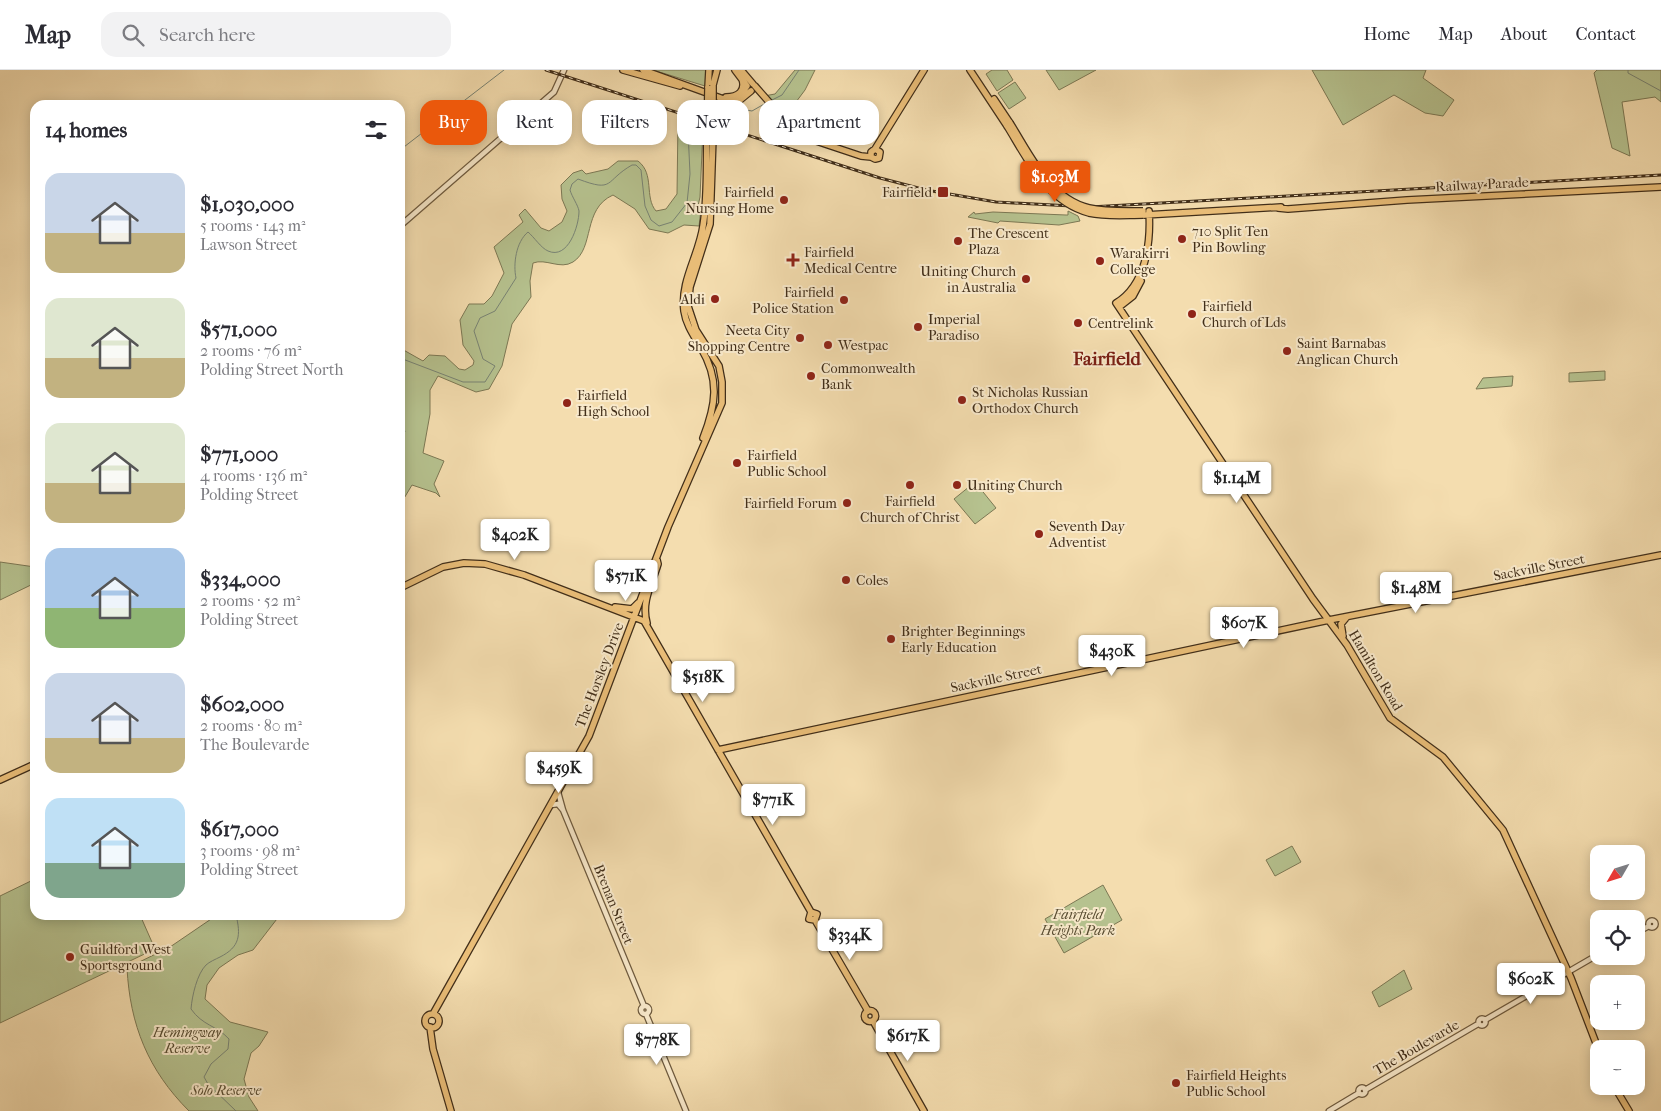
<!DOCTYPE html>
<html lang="en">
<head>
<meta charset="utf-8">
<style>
	:root { --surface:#fff; --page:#f2f2f3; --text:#2b2b33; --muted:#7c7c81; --line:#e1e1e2; --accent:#ea580c }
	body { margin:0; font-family:"IM FELL French Canon",serif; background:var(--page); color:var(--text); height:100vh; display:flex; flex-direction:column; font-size:19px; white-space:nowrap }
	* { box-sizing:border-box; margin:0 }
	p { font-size:16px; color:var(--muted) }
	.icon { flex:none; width:28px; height:28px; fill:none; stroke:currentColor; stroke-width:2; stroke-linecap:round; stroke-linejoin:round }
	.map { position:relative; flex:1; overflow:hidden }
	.side { position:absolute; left:30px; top:30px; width:375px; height:820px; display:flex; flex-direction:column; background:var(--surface); border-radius:15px; box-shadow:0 2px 12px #0003 }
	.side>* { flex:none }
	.guide { position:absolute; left:420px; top:30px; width:475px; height:45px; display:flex; gap:10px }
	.needle { width:32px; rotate:231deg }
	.buttons { position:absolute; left:1590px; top:775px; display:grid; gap:10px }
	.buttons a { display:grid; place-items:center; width:55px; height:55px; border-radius:10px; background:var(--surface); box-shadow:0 2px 12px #0003; font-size:25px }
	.price { position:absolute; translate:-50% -42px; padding:0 11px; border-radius:5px; background:#fff; color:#222; font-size:16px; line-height:32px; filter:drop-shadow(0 1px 2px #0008) }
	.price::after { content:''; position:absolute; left:50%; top:30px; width:15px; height:11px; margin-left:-8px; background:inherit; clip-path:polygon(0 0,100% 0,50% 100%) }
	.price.active { background:var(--accent); color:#fff }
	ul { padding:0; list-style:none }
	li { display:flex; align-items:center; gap:15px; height:125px; padding:0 15px }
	li span { display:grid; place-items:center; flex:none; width:140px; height:100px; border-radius:15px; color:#555 }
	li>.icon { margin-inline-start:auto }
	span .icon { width:60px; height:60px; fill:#fffc; stroke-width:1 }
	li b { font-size:21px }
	h2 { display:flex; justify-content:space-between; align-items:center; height:60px; padding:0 15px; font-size:21px }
	.chip { padding:0 18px; border-radius:15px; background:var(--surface); box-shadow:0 2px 12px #0003; font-size:18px; line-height:45px }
	.chip.active { background:var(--accent); color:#fff }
	header { display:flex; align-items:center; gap:30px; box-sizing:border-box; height:70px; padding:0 25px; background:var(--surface); border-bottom:1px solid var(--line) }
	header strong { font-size:24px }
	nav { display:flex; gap:28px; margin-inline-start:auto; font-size:18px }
	.search { width:350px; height:45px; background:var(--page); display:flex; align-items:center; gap:12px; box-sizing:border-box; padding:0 18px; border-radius:15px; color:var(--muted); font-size:19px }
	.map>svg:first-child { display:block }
	.green { fill:#b6c28f; stroke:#7c7854 }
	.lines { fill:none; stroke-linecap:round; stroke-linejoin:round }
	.stream { stroke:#788374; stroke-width:1 }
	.minor-casing { stroke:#6e5a3e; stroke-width:7 }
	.major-casing { stroke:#412e19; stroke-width:8 }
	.minor { stroke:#f8e9cb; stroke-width:4.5 }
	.major { stroke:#eabe78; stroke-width:5.5 }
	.rail-casing { stroke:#412e19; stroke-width:3 }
	.rail { stroke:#f8e9cb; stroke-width:1; stroke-dasharray:4; stroke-linecap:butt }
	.major-bridge-casing { stroke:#412e19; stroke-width:8; stroke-linecap:butt }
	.major-bridge { stroke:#eabe78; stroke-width:5.5 }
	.poi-dot { fill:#8f2418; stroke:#f8e9cb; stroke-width:2 }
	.labels { text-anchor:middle; stroke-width:4; stroke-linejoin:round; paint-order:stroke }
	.street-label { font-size:14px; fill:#412e19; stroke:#f8e9cb }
	.poi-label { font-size:14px; fill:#412e19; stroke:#f8e9cb; text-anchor:start }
	.park-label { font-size:14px; font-style:italic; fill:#584c31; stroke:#f8e9cb }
	.district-label { font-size:19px; font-weight:bold; fill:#7a1f14; stroke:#f8e9cb }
</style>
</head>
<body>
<header>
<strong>Map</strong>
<div class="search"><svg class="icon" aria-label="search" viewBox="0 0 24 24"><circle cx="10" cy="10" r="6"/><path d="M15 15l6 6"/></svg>Search here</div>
<nav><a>Home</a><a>Map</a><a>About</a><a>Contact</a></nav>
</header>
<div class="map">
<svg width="1661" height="1041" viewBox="0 0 1661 1041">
	<rect width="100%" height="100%" fill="#f4ddaf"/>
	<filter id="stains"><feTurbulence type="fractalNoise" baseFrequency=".004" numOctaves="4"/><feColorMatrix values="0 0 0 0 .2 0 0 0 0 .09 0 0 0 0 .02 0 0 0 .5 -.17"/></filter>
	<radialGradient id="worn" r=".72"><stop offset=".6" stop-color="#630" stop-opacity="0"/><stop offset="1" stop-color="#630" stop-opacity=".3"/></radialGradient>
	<path class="green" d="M 653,0 L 707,0 L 705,16 Z
		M 795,0 L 815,0 L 805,20 L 784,48 L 764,26 L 775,24 Z
		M 992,0 L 1007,0 L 1013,10 L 997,21 L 986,4 Z
		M 1046,0 L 1096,0 L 1059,20 Z
		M 1312,0 L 1426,0 L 1423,8 L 1454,30 L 1443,46 L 1425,43 L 1394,25 L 1343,55 Z
		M 1597,0 L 1661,0 L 1661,32 L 1655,27 L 1622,32 L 1630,86 L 1612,78 L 1594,3 Z
		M 1015,12 L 1026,28 L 1009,39 L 998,23 Z
		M 678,51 L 703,58 L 700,127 L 698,136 L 701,139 L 699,156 L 684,155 L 668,163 L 649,159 L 635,139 L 613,125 C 582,139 595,178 573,192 C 560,200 546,188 533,193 L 530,211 L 531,227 L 512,254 L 502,296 L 489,319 L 476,322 L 438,306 L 430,320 L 430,344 L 423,383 L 444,391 L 434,414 L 440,427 L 436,423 L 412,415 L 400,435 L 400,278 L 423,291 L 429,285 L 445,286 L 459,299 L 465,300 L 473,295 L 474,291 L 463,275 L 462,266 L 460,250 L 469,234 L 484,234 L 492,226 L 504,203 L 494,177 L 523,152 L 519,145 L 525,139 L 541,158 L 549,161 L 562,152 L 567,141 L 562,129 L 561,115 L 573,103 L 582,100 L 586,104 L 608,99 L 618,91 L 638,91 C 655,104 644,127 656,141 L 666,139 L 677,124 Z
		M 1068,141 L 1078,146 L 1080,151 L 1059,155 L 1000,151 L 998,153 L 968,147 L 974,142 L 975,144 L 993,142 L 1066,145 L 1068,145 Z
		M 1605,301 L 1605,310 L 1569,312 L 1569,303 Z
		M 1513,306 L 1512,316 L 1476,319 L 1483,308 Z
		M 975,412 L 996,438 L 975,454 L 954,429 Z
		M 0,492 L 35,497 L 35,513 L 0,530 Z
		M 1292,776 L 1301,792 L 1275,806 L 1266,790 Z
		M 35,809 L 35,845 L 140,845 L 155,879 L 0,953 L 0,826 Z
		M 1103,815 L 1122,850 L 1064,883 L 1045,849 Z
		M 217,845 L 280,845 L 253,880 L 238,885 L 219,898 L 207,915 L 205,929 L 230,952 L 268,962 L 259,976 L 251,983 L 244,1009 L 249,1027 L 258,1041 L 189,1041 C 148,1000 130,955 127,898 L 170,877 Z
		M 1404,900 L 1412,919 L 1379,937 L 1372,922 Z"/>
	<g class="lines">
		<path class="stream" d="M 1628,0 L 1628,3 L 1661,21
			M 772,30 L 782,25 L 799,0
			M 715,35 L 752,41 L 766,33
			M 400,80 L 504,0
			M 400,288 L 463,312 L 485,312 L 495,296 L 483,289 L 474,261 L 480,248 L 495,241 L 516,208 C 513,194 516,172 528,162 C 534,167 541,178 548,181 C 568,190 579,156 579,141 C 578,135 572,127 570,120 L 572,114 L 578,109 C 615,123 604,111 632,95 L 636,95 L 641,100 L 645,136 L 651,150 L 659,156 L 672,152 L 687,133 L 690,104 L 687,39 L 694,32 L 706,34
			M 400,343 L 405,362 L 400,367
			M 236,1041 L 208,1014 L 204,1007 L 211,994 L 228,979 L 229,969 C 216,955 203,956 191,939 C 192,926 197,904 206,895 C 209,892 216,889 220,887 C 240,877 241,865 236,845"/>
		<defs>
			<path id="minor" d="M 400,156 L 554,22 L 564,0
				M 558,722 L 563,740 L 644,936
				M 551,735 L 558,734 L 563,740
				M1648.5 854a3.5 3.5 0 1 1 7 0a3.5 3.5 0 1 1-7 0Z
				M 1636,863 L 1649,856
				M641 940a4 4 0 1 1 8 0a4 4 0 1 1-8 0Z
				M 646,944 L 686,1041
				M1478.5 952a3.5 3.5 0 1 1 7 0a3.5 3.5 0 1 1-7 0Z
				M 1485,950 L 1599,884
				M1358.5 1021a3.5 3.5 0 1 1 7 0a3.5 3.5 0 1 1-7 0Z
				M 1365,1020 L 1478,954
				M 1329,1041 L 1359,1023"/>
			<path id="major" d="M 623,0 L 680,16
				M 643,0 L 729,31 L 740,30 L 751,21
				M 735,0 L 747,16 L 740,26
				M 741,0 L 753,14
				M 970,0 L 1007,56
				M 713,15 L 717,0
				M 755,16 L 798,65 L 861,86 L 871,87
				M 708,18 L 709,0
				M 726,27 C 738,27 746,21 742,9
				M 994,29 L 1010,53
				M 871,87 L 871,82 L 875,79 L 924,0
				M 871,87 L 875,89 L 879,88 L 880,82 L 875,79
				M 1278,138 L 1288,139 L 1407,130 L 1661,117
				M 1149,141 C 1151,173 1146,215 1116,233 L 1313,529 L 1347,575 L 1390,648 L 1443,687 L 1503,760 L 1571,908 L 1599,981
				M 1145,145 L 1281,137
				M 1119,237 L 1133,226 L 1141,211
				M 703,368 C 716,335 720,310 701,278 C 694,266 686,255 684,241 C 680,211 699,185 703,156 C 708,126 706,95 707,65
				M 400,518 L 443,497 L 464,493 L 485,494 L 524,505 L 644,551 L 811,842
				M 615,537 L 632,539 L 638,533
				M 647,553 C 641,532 652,514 658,494 L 657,490
				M 1343,566 L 1341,554 L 1346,548
				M 718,680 L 1329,550 L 1661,485
				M 0,710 L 35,694
				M 811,842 L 809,849 L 815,850
				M 811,842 L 817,844 L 815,850
				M 815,850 L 868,941
				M864.5 946a5.5 5.5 0 1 1 11 0a5.5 5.5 0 1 1-11 0Z
				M 433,944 L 589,666 L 668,457 L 722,333 L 722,312 L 719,296 L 696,260 L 688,236 L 690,217 L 710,154 L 713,67
				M425 951a7 7 0 1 1 14 0a7 7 0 1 1-14 0Z
				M 873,951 L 924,1041
				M 430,957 L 433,979 L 451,1041
				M 1614,1016 L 1629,1041"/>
		</defs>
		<use href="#minor" class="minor-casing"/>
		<use href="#major" class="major-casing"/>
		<use href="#minor" class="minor"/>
		<use href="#major" class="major"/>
		<defs>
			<path id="rail" d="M 546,0 L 880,108 L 926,120 L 996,132 L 1090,137 L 1661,105"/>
		</defs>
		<use href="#rail" class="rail-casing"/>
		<use href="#rail" class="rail"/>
		<defs>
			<path id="major-bridge" d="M 1010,53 C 1031,86 1049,128 1089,138 C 1106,142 1125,141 1143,141
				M 1007,56 C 1028,90 1047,132 1089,143 C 1107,147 1126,145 1143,145
				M 707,65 L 708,18
				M 713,67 L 713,15"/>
		</defs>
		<use href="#major-bridge" class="major-bridge-casing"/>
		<use href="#major-bridge" class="major-bridge"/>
	</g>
	<g class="poi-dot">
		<rect x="937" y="116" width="12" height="12" rx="2.5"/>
		<circle cx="784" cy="130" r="5"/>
		<circle cx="1182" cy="169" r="5"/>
		<circle cx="958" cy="171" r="5"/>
		<path d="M790.5 182.5h5v5h5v5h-5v5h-5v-5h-5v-5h5z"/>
		<circle cx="1100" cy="191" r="5"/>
		<circle cx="1026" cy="209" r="5"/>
		<circle cx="715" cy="229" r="5"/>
		<circle cx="844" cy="230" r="5"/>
		<circle cx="1192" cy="244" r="5"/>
		<circle cx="1078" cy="253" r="5"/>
		<circle cx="918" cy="257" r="5"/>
		<circle cx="800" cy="268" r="5"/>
		<circle cx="828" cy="275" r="5"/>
		<circle cx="1287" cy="281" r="5"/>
		<circle cx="811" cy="306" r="5"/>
		<circle cx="962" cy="330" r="5"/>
		<circle cx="567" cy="333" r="5"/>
		<circle cx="737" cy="393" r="5"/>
		<circle cx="910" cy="415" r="5"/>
		<circle cx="957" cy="415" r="5"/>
		<circle cx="847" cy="433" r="5"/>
		<circle cx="1039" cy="464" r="5"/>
		<circle cx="846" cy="510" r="5"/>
		<circle cx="891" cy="569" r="5"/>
		<circle cx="70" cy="887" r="5"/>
		<circle cx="1176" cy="1013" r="5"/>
	</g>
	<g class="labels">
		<g class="street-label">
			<text transform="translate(1482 114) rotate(-3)" y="5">Railway Parade</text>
			<text transform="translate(1539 497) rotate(-11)" y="5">Sackville Street</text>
			<text transform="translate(1376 600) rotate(59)" y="5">Hamilton Road</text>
			<text transform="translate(599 605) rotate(-69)" y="5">The Horsley Drive</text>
			<text transform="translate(996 608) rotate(-12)" y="5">Sackville Street</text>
			<text transform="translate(614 834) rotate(68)" y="5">Brenan Street</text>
			<text transform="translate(1416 977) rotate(-30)" y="5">The Boulevarde</text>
		</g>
		<g class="poi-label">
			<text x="774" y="127" text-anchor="end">Fairfield<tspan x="774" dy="16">Nursing Home</tspan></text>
			<text x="932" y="127" text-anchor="end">Fairfield</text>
			<text x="1192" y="166">710 Split Ten<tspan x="1192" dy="16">Pin Bowling</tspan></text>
			<text x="968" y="168">The Crescent<tspan x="968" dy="16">Plaza</tspan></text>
			<text x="804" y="187">Fairfield<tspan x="804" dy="16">Medical Centre</tspan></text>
			<text x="1110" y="188">Warakirri<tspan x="1110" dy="16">College</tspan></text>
			<text x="1016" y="206" text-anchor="end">Uniting Church<tspan x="1016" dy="16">in Australia</tspan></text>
			<text x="834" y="227" text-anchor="end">Fairfield<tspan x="834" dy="16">Police Station</tspan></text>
			<text x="705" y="234" text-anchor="end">Aldi</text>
			<text x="1202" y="241">Fairfield<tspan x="1202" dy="16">Church of Lds</tspan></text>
			<text x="928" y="254">Imperial<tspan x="928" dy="16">Paradiso</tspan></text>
			<text x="1088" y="258">Centrelink</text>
			<text x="790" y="265" text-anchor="end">Neeta City<tspan x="790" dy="16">Shopping Centre</tspan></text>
			<text x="1297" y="278">Saint Barnabas<tspan x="1297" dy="16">Anglican Church</tspan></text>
			<text x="838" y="280">Westpac</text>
			<text x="821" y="303">Commonwealth<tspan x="821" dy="16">Bank</tspan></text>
			<text x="972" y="327">St Nicholas Russian<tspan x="972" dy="16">Orthodox Church</tspan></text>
			<text x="577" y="330">Fairfield<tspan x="577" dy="16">High School</tspan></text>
			<text x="747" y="390">Fairfield<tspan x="747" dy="16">Public School</tspan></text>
			<text x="967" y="420">Uniting Church</text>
			<text x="910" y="436" text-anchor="middle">Fairfield<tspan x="910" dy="16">Church of Christ</tspan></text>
			<text x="837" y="438" text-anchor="end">Fairfield Forum</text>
			<text x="1049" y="461">Seventh Day<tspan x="1049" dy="16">Adventist</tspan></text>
			<text x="856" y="515">Coles</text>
			<text x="901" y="566">Brighter Beginnings<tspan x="901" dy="16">Early Education</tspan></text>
			<text x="80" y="884">Guildford West<tspan x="80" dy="16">Sportsground</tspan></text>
			<text x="1186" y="1010">Fairfield Heights<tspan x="1186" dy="16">Public School</tspan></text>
		</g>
		<g class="park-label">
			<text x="1078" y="849">Fairfield<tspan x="1078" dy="16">Heights Park</tspan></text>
			<text x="187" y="967">Hemingway<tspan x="187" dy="16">Reserve</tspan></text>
			<text x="226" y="1025">Solo Reserve</text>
		</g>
		<g class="district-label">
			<text x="1107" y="295">Fairfield</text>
		</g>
	</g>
	<rect width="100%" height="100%" filter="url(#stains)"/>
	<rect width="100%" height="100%" fill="url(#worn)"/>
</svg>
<div class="buttons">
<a><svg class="needle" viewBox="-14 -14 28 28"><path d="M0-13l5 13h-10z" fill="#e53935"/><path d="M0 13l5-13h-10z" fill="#7c7c81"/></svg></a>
<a><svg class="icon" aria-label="locate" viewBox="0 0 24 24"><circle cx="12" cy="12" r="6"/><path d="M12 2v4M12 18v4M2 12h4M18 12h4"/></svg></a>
<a>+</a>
<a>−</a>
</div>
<b class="price active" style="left:1055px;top:133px">$1.03M</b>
<b class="price" style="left:1237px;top:434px">$1.14M</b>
<b class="price" style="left:515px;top:491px">$402K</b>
<b class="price" style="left:626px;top:532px">$571K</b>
<b class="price" style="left:1416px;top:544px">$1.48M</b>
<b class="price" style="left:1244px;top:579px">$607K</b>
<b class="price" style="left:1112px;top:607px">$430K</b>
<b class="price" style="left:703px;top:633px">$518K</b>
<b class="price" style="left:559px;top:724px">$459K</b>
<b class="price" style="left:773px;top:756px">$771K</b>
<b class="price" style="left:850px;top:891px">$334K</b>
<b class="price" style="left:1531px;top:935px">$602K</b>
<b class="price" style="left:908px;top:992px">$617K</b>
<b class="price" style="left:657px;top:996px">$778K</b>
<div class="guide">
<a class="chip active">Buy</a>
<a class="chip">Rent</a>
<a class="chip">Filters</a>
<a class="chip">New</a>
<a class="chip">Apartment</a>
</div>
<section class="side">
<h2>14 homes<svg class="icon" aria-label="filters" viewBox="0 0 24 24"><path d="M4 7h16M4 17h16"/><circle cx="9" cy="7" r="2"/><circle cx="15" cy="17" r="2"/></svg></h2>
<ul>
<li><span style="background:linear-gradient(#c9d6e8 60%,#c2b280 0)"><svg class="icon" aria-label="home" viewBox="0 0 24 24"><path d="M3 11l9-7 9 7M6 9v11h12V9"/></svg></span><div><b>$1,030,000</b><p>5 rooms · 143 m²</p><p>Lawson Street</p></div></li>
<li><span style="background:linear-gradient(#dfe7d0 60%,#c2b280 0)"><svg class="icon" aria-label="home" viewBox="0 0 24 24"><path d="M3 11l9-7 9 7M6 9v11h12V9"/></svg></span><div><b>$571,000</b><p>2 rooms · 76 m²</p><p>Polding Street North</p></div></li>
<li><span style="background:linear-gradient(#dfe7d0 60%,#c2b280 0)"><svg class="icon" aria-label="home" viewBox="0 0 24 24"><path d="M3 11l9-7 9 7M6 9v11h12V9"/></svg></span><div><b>$771,000</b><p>4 rooms · 136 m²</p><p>Polding Street</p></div></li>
<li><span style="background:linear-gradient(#a9c7e8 60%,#8fb573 0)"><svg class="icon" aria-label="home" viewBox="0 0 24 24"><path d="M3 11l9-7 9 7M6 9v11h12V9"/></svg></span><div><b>$334,000</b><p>2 rooms · 52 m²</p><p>Polding Street</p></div></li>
<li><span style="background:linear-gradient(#c9d6e8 65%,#c2b280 0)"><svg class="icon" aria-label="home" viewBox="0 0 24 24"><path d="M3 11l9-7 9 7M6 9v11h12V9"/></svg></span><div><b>$602,000</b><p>2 rooms · 80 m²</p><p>The Boulevarde</p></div></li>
<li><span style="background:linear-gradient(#bfe0f5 65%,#7fa58c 0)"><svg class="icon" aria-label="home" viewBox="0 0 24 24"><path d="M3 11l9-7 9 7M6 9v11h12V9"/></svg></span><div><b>$617,000</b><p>3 rooms · 98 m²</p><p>Polding Street</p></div></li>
</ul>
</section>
</div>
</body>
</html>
